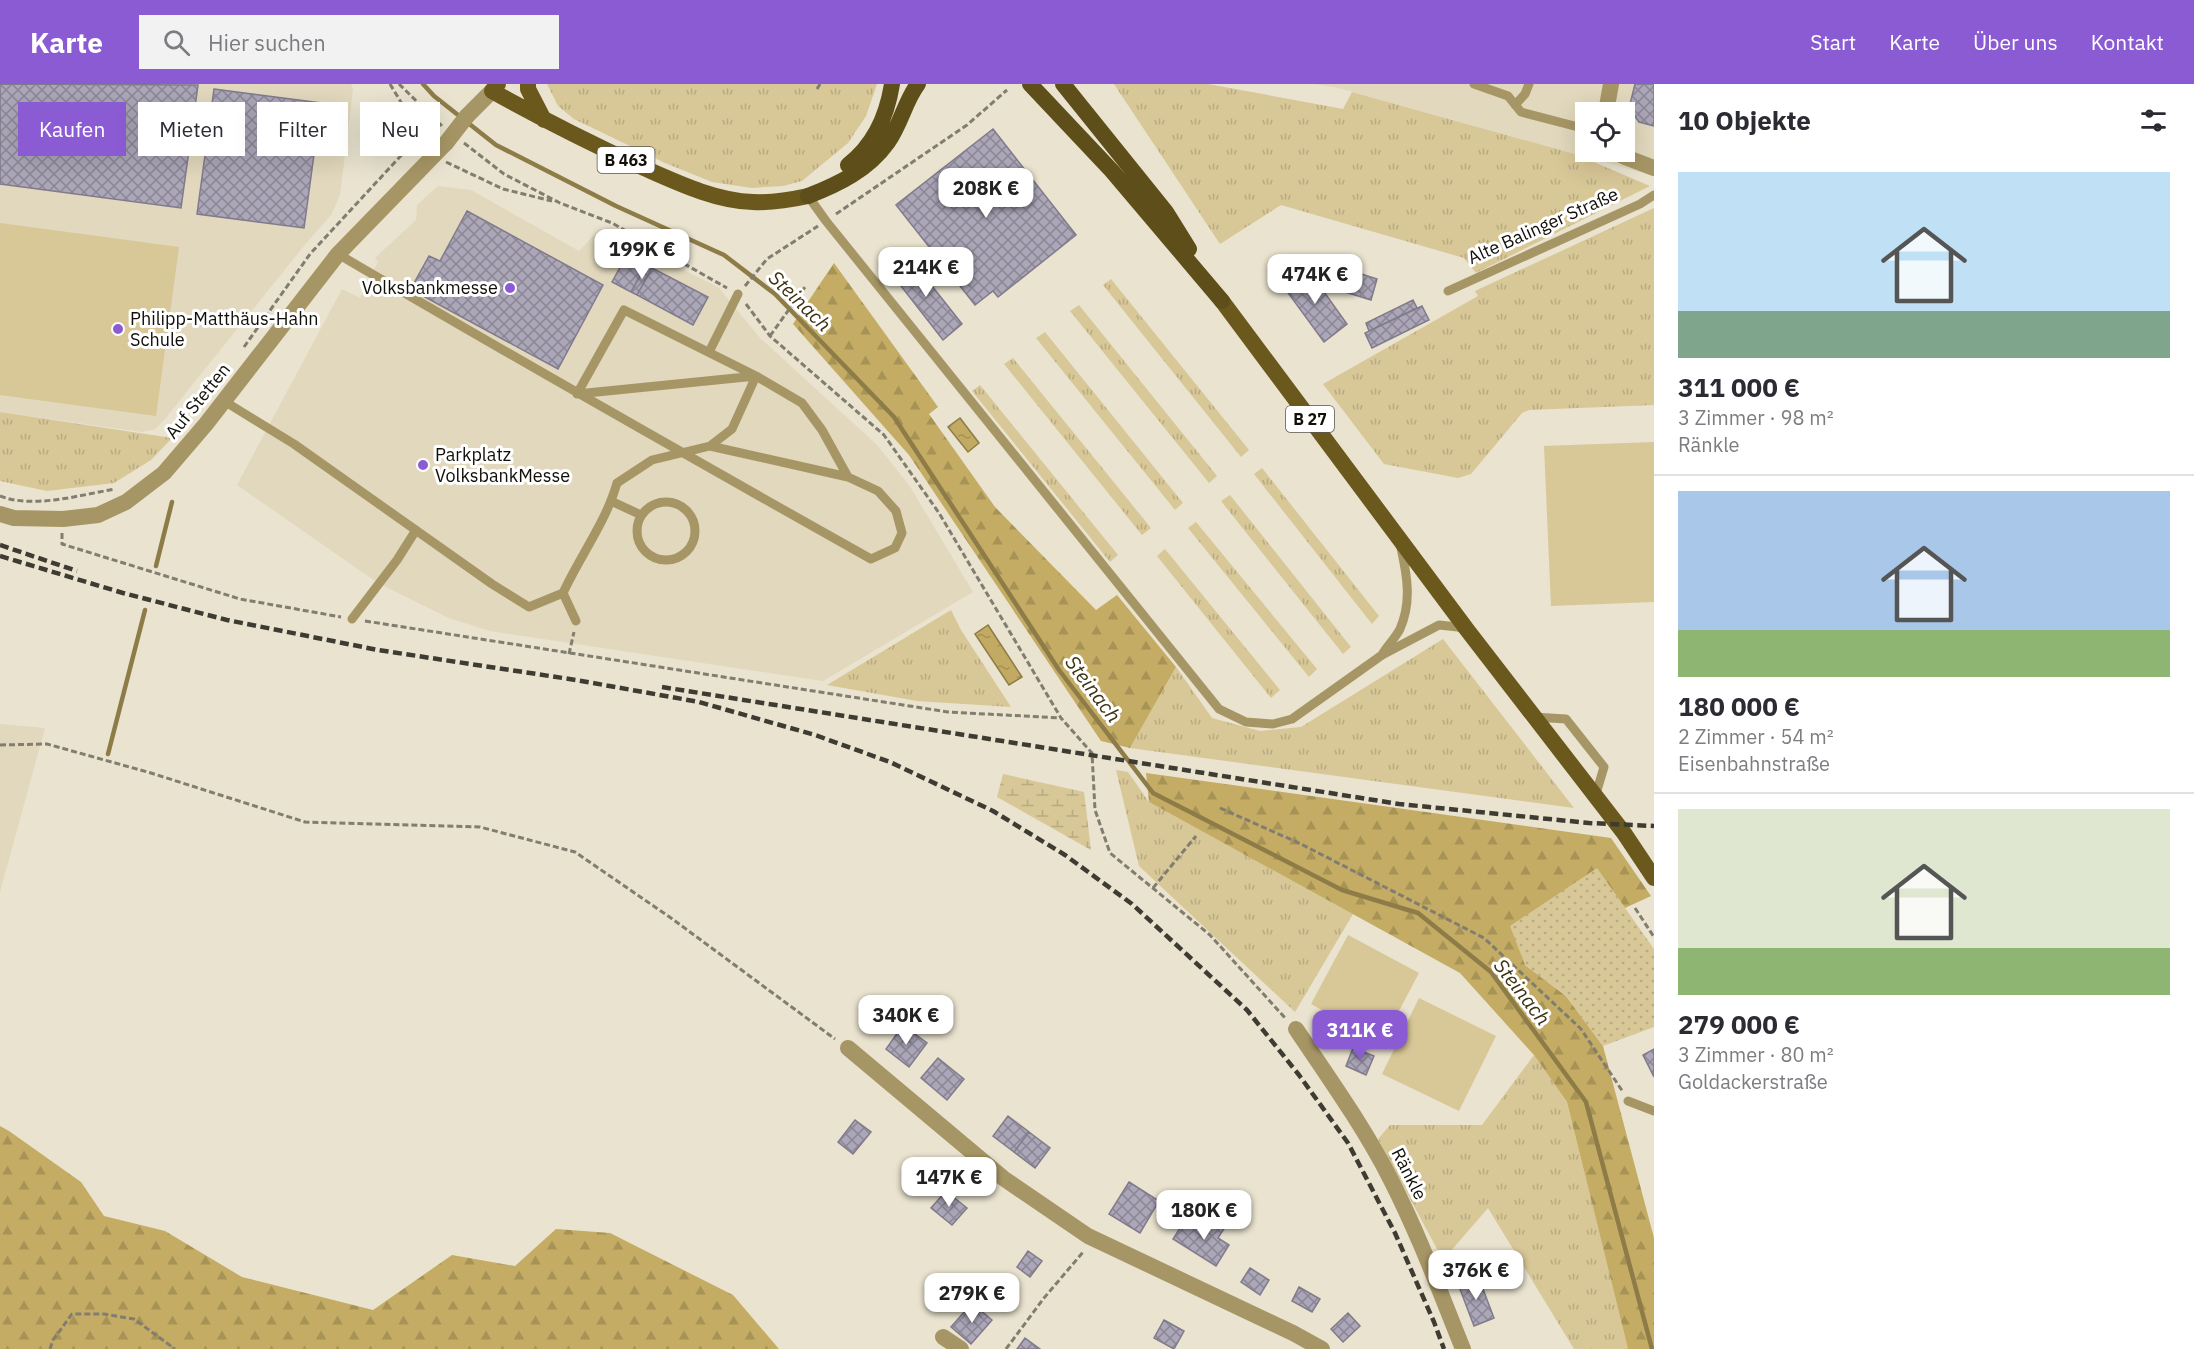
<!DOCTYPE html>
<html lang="de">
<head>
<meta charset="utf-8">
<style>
	:root { --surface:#fff; --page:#f2f2f3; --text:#2b2b33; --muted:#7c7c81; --line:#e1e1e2; --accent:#8b5bd4 }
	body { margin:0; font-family:"IBM Plex Sans",sans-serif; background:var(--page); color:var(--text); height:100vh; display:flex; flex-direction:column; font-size:22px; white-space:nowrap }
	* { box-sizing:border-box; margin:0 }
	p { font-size:20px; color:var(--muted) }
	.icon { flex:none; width:33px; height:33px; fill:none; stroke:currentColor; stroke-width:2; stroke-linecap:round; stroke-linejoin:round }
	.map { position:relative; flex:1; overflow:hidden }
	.drawer { display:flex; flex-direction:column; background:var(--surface); width:540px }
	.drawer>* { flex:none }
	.guide { position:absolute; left:18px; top:18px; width:570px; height:54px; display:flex; gap:12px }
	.fabs { position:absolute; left:1575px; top:18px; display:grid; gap:12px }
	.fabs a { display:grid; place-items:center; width:60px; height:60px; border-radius:0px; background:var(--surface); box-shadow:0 6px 24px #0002; font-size:30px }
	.price { position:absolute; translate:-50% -51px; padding:0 14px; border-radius:12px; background:#fff; color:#222; font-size:20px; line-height:39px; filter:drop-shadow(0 2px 3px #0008) }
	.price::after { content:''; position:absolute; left:50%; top:36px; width:18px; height:14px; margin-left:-9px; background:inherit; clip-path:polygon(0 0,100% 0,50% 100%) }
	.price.selected { background:var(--accent); color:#fff }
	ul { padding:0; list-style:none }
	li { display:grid; align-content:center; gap:12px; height:318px; padding:0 24px }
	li+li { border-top:2px solid var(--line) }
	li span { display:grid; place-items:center; height:186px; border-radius:0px; color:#555 }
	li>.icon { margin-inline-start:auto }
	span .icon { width:108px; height:108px; fill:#fffc; stroke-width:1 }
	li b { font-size:26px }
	h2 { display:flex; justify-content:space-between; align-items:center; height:72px; padding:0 24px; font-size:26px }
	.chip { padding:0 21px; border-radius:0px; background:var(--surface); box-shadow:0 6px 24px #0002; font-size:21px; line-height:54px }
	.chip.selected { background:var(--accent); color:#fff }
	header { display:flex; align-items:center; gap:36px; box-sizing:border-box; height:84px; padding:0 30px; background:var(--accent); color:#fff }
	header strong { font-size:28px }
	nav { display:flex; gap:33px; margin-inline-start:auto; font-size:21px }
	.search { width:420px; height:54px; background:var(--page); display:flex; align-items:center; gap:15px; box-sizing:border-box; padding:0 21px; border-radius:0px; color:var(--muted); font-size:22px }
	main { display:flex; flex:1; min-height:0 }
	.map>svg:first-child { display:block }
	.built { fill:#e1d8bd; fill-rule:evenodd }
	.grass { fill:url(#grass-tufts) }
	.forest { fill:url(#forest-firs) }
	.wetland { fill:url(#wetland-marsh) }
	.garden { fill:url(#garden-dots) }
	.pitch { fill:#d8c797 }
	.water { fill:url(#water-ripples); stroke:#8d7c47; stroke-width:1.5 }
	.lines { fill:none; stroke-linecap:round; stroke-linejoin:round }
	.stream { stroke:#8d7c47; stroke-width:4.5 }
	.building { fill:url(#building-cross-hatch); stroke:#807a8c; stroke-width:1.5 }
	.path { stroke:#817d6f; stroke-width:3; stroke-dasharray:6 3; stroke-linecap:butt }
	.service { stroke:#a79665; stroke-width:9 }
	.minor { stroke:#a79665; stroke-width:16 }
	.tertiary { stroke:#a79665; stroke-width:16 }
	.primary { stroke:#6a581d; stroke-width:16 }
	.trunk { stroke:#5d4e1a; stroke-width:16 }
	.rail { stroke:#3e3c32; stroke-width:4.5; stroke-dasharray:9 4.5; stroke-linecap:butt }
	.tertiary-bridge { stroke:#a79665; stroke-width:16 }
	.poi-dot { fill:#8b5bd4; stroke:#fff; stroke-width:2 }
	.labels { text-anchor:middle; stroke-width:6; stroke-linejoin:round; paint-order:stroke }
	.shield { fill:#fff; stroke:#585752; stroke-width:1.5 }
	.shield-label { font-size:16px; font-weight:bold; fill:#110f08 }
	.street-label { font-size:18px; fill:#110f08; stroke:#fff }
	.poi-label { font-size:18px; fill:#110f08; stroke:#fff; text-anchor:start }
	.water-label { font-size:20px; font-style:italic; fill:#3d3312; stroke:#fff }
</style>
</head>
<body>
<header>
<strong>Karte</strong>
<div class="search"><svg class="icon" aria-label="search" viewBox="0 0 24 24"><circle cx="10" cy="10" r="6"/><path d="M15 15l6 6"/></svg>Hier suchen</div>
<nav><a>Start</a><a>Karte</a><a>Über uns</a><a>Kontakt</a></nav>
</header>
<main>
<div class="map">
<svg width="1654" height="1265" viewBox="0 0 1654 1265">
	<defs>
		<pattern id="grass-tufts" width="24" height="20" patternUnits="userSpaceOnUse" patternTransform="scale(1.5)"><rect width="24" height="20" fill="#d8c797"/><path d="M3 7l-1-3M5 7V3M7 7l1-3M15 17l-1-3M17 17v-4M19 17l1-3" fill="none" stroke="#b8aa81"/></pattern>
		<pattern id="forest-firs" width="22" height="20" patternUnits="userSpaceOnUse" patternTransform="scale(1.5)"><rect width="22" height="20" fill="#c4ac64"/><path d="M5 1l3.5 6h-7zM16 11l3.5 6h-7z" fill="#a79355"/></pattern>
		<pattern id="wetland-marsh" width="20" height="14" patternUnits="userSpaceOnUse" patternTransform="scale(1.5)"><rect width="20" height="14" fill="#d8c797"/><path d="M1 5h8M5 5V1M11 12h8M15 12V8" fill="none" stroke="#b8aa81"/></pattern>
		<pattern id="garden-dots" width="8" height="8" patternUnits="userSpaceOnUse" patternTransform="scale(1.5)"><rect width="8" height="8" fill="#d8c797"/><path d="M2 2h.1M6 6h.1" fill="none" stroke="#b8aa81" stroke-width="1.8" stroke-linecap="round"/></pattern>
		<pattern id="water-ripples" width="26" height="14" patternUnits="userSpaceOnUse" patternTransform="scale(1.5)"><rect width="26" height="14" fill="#c2aa62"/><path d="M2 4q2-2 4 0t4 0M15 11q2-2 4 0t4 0" fill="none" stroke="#a69154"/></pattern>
		<pattern id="building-cross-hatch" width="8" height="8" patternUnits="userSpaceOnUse" patternTransform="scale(1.5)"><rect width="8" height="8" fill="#aba6b8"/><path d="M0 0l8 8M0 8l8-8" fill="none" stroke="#8a8694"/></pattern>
	</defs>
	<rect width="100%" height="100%" fill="#e9e3cf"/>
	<path class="built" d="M 0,0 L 351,0 L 353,5 L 340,111 L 331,131 L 303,163 L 164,336 L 155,345 L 142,348 L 0,328 Z
		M 1313,0 L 1654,0 L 1654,92 L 1335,3 ZM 1586,28 L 1624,28 L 1624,68 L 1586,68 Z
		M 438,102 L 471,106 L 579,167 L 600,145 L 718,203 L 760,254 L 877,361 L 909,401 L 973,508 L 823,597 L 490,547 L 449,534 L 378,499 L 237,401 L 342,205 L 360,214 L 378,178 L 375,174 L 416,136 L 417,121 Z
		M 0,640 L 45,644 L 0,808 Z"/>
	<path class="grass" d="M 547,0 L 877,0 L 866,32 L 848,59 L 802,97 L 783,102 L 752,104 L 712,98 L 665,79 L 574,35 L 558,22 Z
		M 1114,0 L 1208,0 L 1343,25 L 1352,8 L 1575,70 L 1650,102 L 1476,189 L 1464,174 L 1281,121 L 1220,160 Z
		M 1654,124 L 1654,321 L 1529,326 L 1522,329 L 1471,390 L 1458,394 L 1384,380 L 1323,300 L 1478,212 L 1475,207 Z
		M 1111,195 L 1249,366 L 1241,373 L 1103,201 Z
		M 1079,221 L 1217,392 L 1209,399 L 1070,227 Z
		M 1045,248 L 1183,419 L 1175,426 L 1036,254 Z
		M 1013,274 L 1151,444 L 1142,451 L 1004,280 Z
		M 980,301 L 1118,471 L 1110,478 L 972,307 Z
		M 0,328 L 172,354 L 151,376 L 114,399 L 47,407 L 0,397 Z
		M 1262,384 L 1379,532 L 1372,540 L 1254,390 Z
		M 1230,411 L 1351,563 L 1343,570 L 1221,417 Z
		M 1196,438 L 1317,585 L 1309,593 L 1188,444 Z
		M 1165,465 L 1280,606 L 1271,614 L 1157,472 Z
		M 951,526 L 961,546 L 1011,623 L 917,617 L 827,601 Z
		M 1443,555 L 1574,724 L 1130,664 L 1176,583 L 1212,634 L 1260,647 L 1301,643 Z
		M 1116,686 L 1128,688 L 1149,718 L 1353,830 L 1295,928 L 1139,782 Z
		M 1534,971 L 1567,1018 L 1628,1265 L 1574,1265 L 1488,1124 L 1443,1176 L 1378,1055 L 1390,1041 L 1482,1041 Z"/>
	<path class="forest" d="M 834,179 L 938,323 L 929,330 L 995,423 L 1096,526 L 1117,511 L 1176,583 L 1130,664 L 1101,657 L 909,371 L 793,240 Z
		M 1146,689 L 1611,754 L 1651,812 L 1625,824 L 1597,785 L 1525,881 L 1566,912 L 1603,962 L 1654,1154 L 1654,1265 L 1628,1265 L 1567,1018 L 1534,971 L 1460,889 L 1149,718 Z
		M 0,1042 L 9,1047 L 81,1098 L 104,1132 L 165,1147 L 242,1193 L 373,1226 L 452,1171 L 515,1182 L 556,1145 L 610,1149 L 733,1211 L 779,1265 L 0,1265 Z"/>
	<path class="wetland" d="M 1003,690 L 1084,708 L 1091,766 L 997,713 Z"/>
	<path class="garden" d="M 1597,784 L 1654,865 L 1654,943 L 1603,962 L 1566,912 L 1525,881 L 1510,842 Z"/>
	<path class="pitch" d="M 0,139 L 179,163 L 156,332 L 0,311 Z
		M 1654,358 L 1654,518 L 1551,522 L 1544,362 Z
		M 1348,851 L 1419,889 L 1382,959 L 1311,920 Z
		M 1419,914 L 1496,952 L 1459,1027 L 1382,990 Z"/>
	<path class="water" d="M 960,334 L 979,359 L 968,368 L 948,343 Z
		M 988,541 L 1022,593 L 1009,601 L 975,550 Z"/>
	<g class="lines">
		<path class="stream" d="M 423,0 L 434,12 L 496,61 L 616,122 L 724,171 L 775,210 L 894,333 L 1059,586 L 1153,709 L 1342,806 L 1418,829 L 1491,888 L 1586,1018 L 1652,1265
			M 156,482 L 172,418
			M 108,670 L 145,526"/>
	</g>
	<path class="building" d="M 0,0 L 198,1 L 181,124 L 0,100 Z
		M 1635,0 L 1654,0 L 1654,42 L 1639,38 L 1629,24 Z
		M 214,5 L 321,19 L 304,144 L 197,130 Z
		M 993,45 L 1076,151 L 998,213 L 993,207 L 975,221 L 896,121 Z
		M 467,127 L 603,201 L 558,285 L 421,211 L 424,206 L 413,201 L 429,172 L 440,177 Z
		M 627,171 L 646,181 L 631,208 L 612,198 Z
		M 909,173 L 962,240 L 943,256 L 890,188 Z
		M 646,181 L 652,184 L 637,211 L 631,208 Z
		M 652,184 L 708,213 L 693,241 L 637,211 Z
		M 1307,184 L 1347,240 L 1324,258 L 1283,202 Z
		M 1349,186 L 1377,195 L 1371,216 L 1342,207 Z
		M 1413,216 L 1417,224 L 1369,247 L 1366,239 Z
		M 1422,222 L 1429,236 L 1372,264 L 1365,249 Z
		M 903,941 L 927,959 L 909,983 L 886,965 Z
		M 1353,964 L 1374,972 L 1366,991 L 1346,982 Z
		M 1654,965 L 1654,993 L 1643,971 Z
		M 938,974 L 964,995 L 947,1016 L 921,994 Z
		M 1008,1032 L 1029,1048 L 1014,1068 L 993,1052 Z
		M 855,1036 L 871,1048 L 853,1070 L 838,1058 Z
		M 1029,1048 L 1050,1064 L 1035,1084 L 1014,1068 Z
		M 1129,1098 L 1159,1117 L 1140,1149 L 1109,1130 Z
		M 946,1107 L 967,1124 L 952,1141 L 931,1124 Z
		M 1217,1134 L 1227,1140 L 1218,1154 L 1229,1161 L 1216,1182 L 1173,1155 L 1185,1136 L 1207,1150 Z
		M 1028,1167 L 1042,1177 L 1030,1193 L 1017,1183 Z
		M 1250,1184 L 1269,1196 L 1260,1211 L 1241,1198 Z
		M 1478,1192 L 1494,1234 L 1474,1242 L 1458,1200 Z
		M 1299,1203 L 1320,1215 L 1312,1228 L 1292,1217 Z
		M 972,1219 L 992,1236 L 971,1260 L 951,1243 Z
		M 1348,1229 L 1360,1242 L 1343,1258 L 1331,1245 Z
		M 1164,1236 L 1184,1247 L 1174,1265 L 1154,1254 Z
		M 1025,1254 L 1040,1265 L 1017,1265 Z"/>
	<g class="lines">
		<path class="path" d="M 390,0 L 425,58
			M 399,0 L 442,42
			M 817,5 L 820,0
			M 464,59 L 504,90 L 560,119 L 612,139 L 727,204
			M 446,78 L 503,105 L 552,117
			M 836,130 L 967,41 L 1007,6
			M 745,202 L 767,175 L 818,142
			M 746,220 L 770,252 L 884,351 L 939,429 L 1061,634 L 1092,669 L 1095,726 L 1110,769 L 1210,851 L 1286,935
			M 770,252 L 805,203
			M 244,263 L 310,170 L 421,50
			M 0,412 C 33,425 80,411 115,405
			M 62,449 L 62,460 L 240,515 L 341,533
			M 365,537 L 948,628 L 1061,634
			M 569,570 L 574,548
			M 0,661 L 47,660 L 151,689 L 305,738 L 480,743 L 575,768 L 671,834 L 835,955
			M 1220,724 L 1301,760 L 1484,854 L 1581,945 L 1623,1008
			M 1153,804 L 1196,752
			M 1635,824 L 1654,853
			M 50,1265 L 53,1256 L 72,1230 L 104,1230 L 134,1235 L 175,1265
			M 1006,1265 L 1044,1214 L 1084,1167"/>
		<path class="service" d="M 1474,0 L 1508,12 L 1521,28 L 1586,45
			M 1515,21 L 1525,10 L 1529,0
			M 808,112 L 826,137 L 1219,625 L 1246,638 L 1273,640 L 1292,635 L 1382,571 L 1439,541 L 1458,543 L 1466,546
			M 1448,207 L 1640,120 L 1654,111
			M 709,268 L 738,210
			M 756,292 L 577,310 L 624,226 L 756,292 L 802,319 L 822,346 L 848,393
			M 224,317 L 294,360 L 492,500 L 529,523 L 563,509 C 580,472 606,438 617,399 L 652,376 L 710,362 L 848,393 L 878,407 L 896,427 L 902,449 L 895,464 L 871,475 C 693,375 515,274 338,170
			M 710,362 L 732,345 L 756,292
			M 611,417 L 641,431
			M637 447a29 29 0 1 1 58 0a29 29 0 1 1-58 0Z
			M 563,509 L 576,537
			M 352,535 L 397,476 L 416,446
			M 1383,569 C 1388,561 1396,553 1400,545 C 1412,518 1407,491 1401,464
			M 1534,633 L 1566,635 L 1604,683 L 1595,713
			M 1628,1017 L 1654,1027"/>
		<path class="minor" d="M 1606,28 L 1611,0
			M 1614,68 L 1625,73 L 1654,84
			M 1296,945 C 1329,994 1364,1043 1391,1096 C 1419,1151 1440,1208 1463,1265
			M 848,964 L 1003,1094 L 1088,1152 L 1293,1249 L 1322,1265
			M 943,1253 L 961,1265"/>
		<path class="tertiary" d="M 467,32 L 492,7
			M 0,430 L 14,434 L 63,435 L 98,431 L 126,418 L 164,389 L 206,340 L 338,170 L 446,59"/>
		<path class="primary" d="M 498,0 L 492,7 C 542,35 592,60 644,84 C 678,99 716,117 753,118 C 772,119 790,116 808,112
			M 528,0 L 528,5 L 544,36
			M 1222,217 L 1468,547 L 1624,749 L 1654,794"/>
		<path class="trunk" d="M 1030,0 L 1112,87 L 1222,217
			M 1063,0 L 1166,128 L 1189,165
			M 848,81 C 874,61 887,32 892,0
			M 808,112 C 839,100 868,86 888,58 C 901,40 905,17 918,0"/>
		<path class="rail" d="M 0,461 L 77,487
			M 0,472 L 123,509 L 227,536 L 378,566 L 576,596 L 699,618 L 815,651 L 890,678 L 993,727 L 1065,771 L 1132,820 L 1247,926 L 1299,991 L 1348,1059 L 1395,1149 L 1434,1238 L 1444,1265
			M 662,603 L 1399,720 L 1589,739 L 1654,742"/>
		<path class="tertiary-bridge" d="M 446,59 L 467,32"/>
	</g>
	<g class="poi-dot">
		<circle cx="510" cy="204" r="6"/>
		<circle cx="118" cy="245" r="6"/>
		<circle cx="423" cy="381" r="6"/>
	</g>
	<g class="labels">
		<g class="shield">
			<rect x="597.5" y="63" width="57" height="26" rx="4.5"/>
			<rect x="1286" y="322" width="48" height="26" rx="4.5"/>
		</g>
		<g class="shield-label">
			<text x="626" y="82">B 463</text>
			<text x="1310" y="341">B 27</text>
		</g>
		<g class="street-label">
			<text transform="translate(1543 142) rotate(-24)" y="6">Alte Balinger Straße</text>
			<text transform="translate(198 317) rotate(-51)" y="6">Auf Stetten</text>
			<text transform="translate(1409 1090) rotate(63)" y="6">Ränkle</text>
		</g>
		<g class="poi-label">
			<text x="498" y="210" text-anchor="end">Volksbankmesse</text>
			<text x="130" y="241">Philipp-Matthäus-Hahn<tspan x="130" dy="21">Schule</tspan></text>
			<text x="435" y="377">Parkplatz<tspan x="435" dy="21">VolksbankMesse</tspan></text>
		</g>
		<g class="water-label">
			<text transform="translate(800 217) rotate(44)" y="7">Steinach</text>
			<text transform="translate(1093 605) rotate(53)" y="7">Steinach</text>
			<text transform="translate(1522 908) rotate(52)" y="7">Steinach</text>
		</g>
	</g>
</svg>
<div class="fabs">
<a><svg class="icon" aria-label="locate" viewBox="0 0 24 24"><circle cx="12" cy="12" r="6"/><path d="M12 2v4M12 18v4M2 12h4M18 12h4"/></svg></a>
</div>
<b class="price" style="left:986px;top:135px">208K €</b>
<b class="price" style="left:642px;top:196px">199K €</b>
<b class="price" style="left:926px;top:214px">214K €</b>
<b class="price" style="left:1315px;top:221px">474K €</b>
<b class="price" style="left:906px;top:962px">340K €</b>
<b class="price selected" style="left:1360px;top:977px">311K €</b>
<b class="price" style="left:949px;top:1124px">147K €</b>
<b class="price" style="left:1204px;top:1157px">180K €</b>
<b class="price" style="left:1476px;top:1217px">376K €</b>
<b class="price" style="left:972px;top:1240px">279K €</b>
<div class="guide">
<a class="chip selected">Kaufen</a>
<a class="chip">Mieten</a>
<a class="chip">Filter</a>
<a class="chip">Neu</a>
</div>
</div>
<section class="drawer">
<h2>10 Objekte<svg class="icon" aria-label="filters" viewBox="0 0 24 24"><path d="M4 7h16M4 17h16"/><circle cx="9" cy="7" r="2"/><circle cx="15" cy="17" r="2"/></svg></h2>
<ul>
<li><span style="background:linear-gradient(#bfe0f5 75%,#7fa58c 0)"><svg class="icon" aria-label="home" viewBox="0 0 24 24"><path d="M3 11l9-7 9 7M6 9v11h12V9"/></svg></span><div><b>311 000 €</b><p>3 Zimmer · 98 m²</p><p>Ränkle</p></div></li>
<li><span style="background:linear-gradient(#a9c7e8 75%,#8fb573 0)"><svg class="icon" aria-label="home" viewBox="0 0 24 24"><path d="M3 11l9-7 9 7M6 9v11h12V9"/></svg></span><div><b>180 000 €</b><p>2 Zimmer · 54 m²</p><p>Eisenbahnstraße</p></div></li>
<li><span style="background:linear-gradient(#dfe7d0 75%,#8fb573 0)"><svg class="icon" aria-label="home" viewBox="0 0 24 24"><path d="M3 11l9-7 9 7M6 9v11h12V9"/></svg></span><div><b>279 000 €</b><p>3 Zimmer · 80 m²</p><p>Goldackerstraße</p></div></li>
</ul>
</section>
</main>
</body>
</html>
